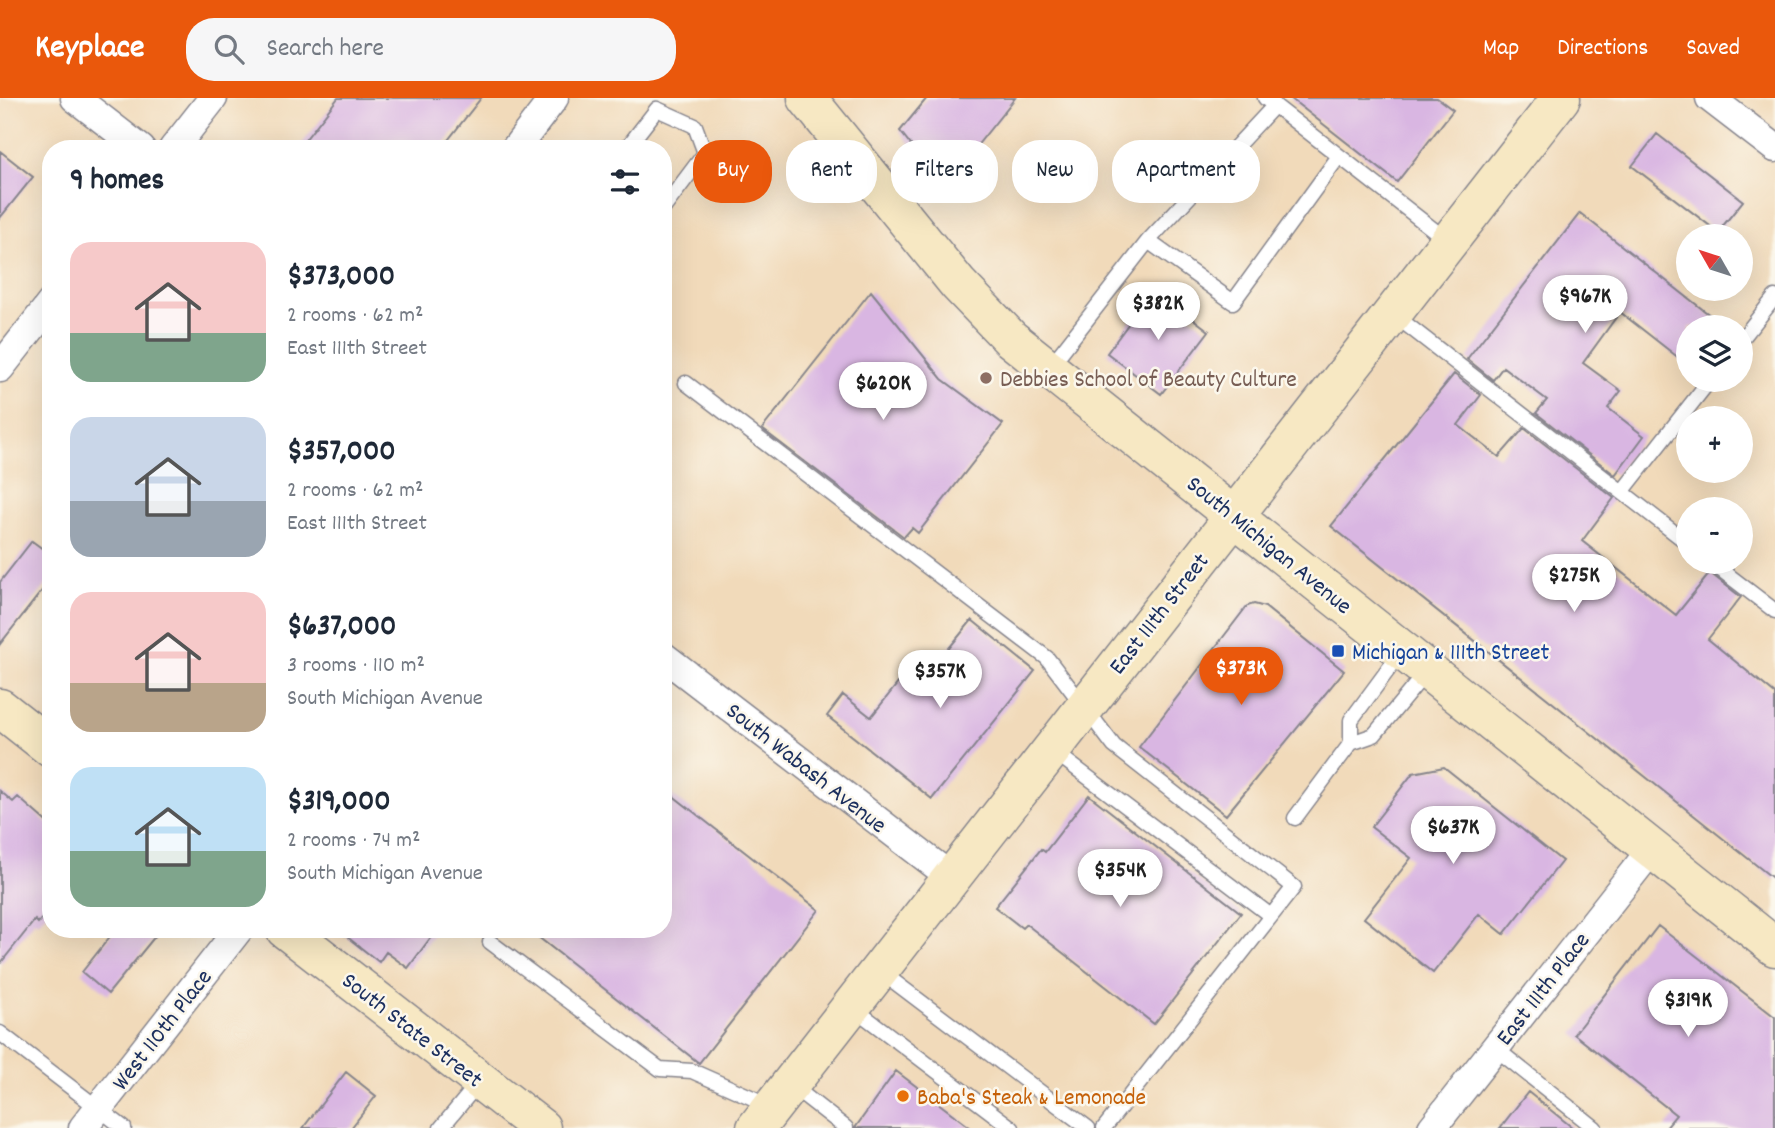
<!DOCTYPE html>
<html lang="en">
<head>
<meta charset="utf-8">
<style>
	:root { --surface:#fff; --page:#f6f6f7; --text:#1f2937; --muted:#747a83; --accent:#ea580c }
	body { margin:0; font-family:Dekko,sans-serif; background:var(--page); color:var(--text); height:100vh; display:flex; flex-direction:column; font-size:26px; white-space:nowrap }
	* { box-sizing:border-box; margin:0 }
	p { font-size:23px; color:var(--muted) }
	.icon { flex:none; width:38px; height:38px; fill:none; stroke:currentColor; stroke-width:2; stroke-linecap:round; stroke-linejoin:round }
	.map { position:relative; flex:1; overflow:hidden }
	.sheet { position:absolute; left:42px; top:42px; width:630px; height:798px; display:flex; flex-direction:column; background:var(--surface); border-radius:28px; box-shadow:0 7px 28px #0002 }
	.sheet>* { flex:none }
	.hud { position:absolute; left:693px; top:42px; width:665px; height:63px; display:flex; gap:14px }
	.needle { width:46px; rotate:309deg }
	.buttons { position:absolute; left:1676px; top:126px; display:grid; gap:14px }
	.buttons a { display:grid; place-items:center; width:77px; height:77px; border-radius:50%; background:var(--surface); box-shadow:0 7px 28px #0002; font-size:35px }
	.price { position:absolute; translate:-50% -60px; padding:0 16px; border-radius:24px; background:#fff; color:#222; font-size:23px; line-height:46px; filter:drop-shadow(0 2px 4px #0008) }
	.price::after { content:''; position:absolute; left:50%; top:42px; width:21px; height:16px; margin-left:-10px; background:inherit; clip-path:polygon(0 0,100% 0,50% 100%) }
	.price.active { background:var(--accent); color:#fff }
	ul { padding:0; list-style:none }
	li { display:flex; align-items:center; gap:21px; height:175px; padding:0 28px }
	li span { display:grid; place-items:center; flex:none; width:196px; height:140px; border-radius:21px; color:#555 }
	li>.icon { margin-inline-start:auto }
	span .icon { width:84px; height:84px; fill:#fffc; stroke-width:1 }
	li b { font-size:30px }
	h2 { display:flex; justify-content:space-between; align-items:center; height:84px; padding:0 28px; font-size:30px }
	.chip { padding:0 24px; border-radius:28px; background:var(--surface); box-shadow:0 7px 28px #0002; font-size:24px; line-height:63px }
	.chip.active { background:var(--accent); color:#fff }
	header { display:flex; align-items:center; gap:42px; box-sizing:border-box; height:98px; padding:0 35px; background:var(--accent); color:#fff }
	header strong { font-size:33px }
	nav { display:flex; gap:38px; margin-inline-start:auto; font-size:24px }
	.search { width:490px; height:63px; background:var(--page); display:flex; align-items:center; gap:18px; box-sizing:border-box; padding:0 24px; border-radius:28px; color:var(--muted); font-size:26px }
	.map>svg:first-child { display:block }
	.building { fill:#d9b6e2 }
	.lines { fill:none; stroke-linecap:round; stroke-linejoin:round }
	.lane-casing { stroke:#86848c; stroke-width:17 }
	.street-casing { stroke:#86848c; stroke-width:31 }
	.secondary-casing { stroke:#86848c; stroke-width:41 }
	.lane { stroke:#fff; stroke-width:14 }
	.street { stroke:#fff; stroke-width:28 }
	.secondary { stroke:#f7e8c3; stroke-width:38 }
	.education-dot { fill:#8d6e63; stroke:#fbf7ec; stroke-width:2.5 }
	.transit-dot { fill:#1a4fb4; stroke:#fbf7ec; stroke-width:2.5 }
	.food-dot { fill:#e8710a; stroke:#fbf7ec; stroke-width:2.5 }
	.labels { text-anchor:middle; stroke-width:5; stroke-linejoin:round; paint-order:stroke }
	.education-label { font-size:24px; fill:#785e54; stroke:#fbf7ec; text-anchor:start }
	.street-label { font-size:24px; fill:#1b2f5e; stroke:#fbf7ec }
	.transit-label { font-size:24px; fill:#164399; stroke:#fbf7ec; text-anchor:start }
	.food-label { font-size:24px; fill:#c56008; stroke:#fbf7ec; text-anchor:start }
</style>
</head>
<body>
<header>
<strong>Keyplace</strong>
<div class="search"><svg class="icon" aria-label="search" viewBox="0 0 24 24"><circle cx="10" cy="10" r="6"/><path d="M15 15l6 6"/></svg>Search here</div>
<nav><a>Map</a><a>Directions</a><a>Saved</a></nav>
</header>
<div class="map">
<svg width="1775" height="1030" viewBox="0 0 1775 1030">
	<rect width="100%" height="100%" fill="#fbf7ec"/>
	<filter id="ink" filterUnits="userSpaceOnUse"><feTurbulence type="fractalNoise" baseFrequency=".0143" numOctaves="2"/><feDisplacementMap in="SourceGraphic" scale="14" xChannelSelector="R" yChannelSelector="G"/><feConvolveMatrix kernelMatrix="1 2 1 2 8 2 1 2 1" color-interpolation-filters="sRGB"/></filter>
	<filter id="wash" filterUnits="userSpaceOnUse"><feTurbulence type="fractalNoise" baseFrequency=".00686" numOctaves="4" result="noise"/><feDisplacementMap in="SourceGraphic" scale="28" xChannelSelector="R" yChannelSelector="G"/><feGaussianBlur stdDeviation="1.57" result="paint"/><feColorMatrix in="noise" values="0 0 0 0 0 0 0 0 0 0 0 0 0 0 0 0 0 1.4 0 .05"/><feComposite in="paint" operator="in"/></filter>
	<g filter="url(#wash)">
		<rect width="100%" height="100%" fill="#f1daba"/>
		<g id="blocks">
			<path class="building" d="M 338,0 L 481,0 L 441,51 L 298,51 Z
				M 927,0 L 1015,0 L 944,89 L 900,33 Z
				M 1290,0 L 1437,0 L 1453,12 L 1397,84 Z
				M 1657,36 L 1743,103 L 1718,134 L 1632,68 Z
				M 0,53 L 33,79 L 0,120 Z
				M 1580,115 L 1725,229 L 1689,229 L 1689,268 L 1620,214 L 1583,265 L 1621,293 L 1608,310 L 1644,338 L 1615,377 L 1536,315 L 1547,302 L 1503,269 L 1493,282 L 1467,261 Z
				M 1154,191 L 1209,233 L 1161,296 L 1107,255 Z
				M 871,193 L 942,281 L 1003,326 L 918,435 L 912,430 L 904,439 L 762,331 Z
				M 1454,276 L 1481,297 L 1458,327 L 1499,359 L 1524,330 L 1614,400 L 1582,443 L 1676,517 L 1710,475 L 1741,499 L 1708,541 L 1775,596 L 1775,782 L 1331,428 Z
				M 32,443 L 51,457 L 51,481 L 0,546 L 0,484 Z
				M 1254,506 L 1265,509 L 1344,573 L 1226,717 L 1139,649 L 1247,508 Z
				M 972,522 L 1035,573 L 932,701 L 827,618 L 843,597 L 871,619 L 906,575 L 919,587 Z
				M 1444,669 L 1562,763 L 1504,836 L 1479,816 L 1433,875 L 1364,820 L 1411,760 L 1371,729 L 1413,675 Z
				M 663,690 L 819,812 L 699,965 L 528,831 L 663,831 Z
				M 0,693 L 13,704 L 18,699 L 51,728 L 51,809 L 38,825 L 35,822 L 0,866 Z
				M 1089,697 L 1241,815 L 1154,926 L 1026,826 L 1022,830 L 995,809 L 1041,751 L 1045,754 Z
				M 1658,828 L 1775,919 L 1775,1030 L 1665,1030 L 1676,1017 L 1574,936 Z
				M 116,831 L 161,831 L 108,896 L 82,874 Z
				M 337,831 L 437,831 L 408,870 L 386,854 L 379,864 Z
				M 896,973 L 971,1030 L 855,1030 Z
				M 346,974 L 376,998 L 351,1030 L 303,1030 Z
				M 1528,994 L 1573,1030 L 1500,1030 Z"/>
		</g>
	</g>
	<g filter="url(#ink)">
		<use href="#blocks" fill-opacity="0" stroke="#86848c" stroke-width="2"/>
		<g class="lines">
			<defs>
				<path id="lane" d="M 1265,0 L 1448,143
					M 626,51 L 657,11 L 695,28 L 705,55 L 663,111
					M 1148,143 L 1275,7
					M 1393,216 L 1689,446
					M 1741,242 L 1775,199
					M 1049,270 L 1148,143 L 1233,204 L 1339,58
					M 686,285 L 1047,560 L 1114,648 L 1294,789 L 1104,1030
					M 1622,394 L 1710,282
					M 1711,464 L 1775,513
					M 1351,645 L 1351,622 L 1402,553
					M 1052,652 L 1271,818
					M 1295,720 L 1351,645 L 1374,637 L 1427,573
					M 490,844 L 660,971 L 692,973 L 771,1008
					M 880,873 L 1088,1030
					M 852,909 L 1012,1030
					M 0,935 L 124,1030
					M 1495,950 L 1595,1030
					M 791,987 L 846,1030
					M 441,1030 L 480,983"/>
				<path id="street" d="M 75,0 L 141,51
					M 1710,0 L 1775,50
					M 173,51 L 213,0
					M 515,51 L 554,0
					M 0,270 L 51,205
					M 663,558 L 951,779
					M 83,1030 L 239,831
					M 1432,1030 L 1652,751"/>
				<path id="secondary" d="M 807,0 L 958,186 L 1010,240 L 1775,849
					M 0,610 L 51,650
					M 285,831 L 541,1030
					M 756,1030 L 1561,0"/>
			</defs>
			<use href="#lane" class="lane-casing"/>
			<use href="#street" class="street-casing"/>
			<use href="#secondary" class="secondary-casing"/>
			<use href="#lane" class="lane"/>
			<use href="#street" class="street"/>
			<use href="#secondary" class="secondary"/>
		</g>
	</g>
	<circle class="education-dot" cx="986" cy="280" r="7"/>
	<rect class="transit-dot" x="1331" y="546" width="14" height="14" rx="3.5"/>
	<circle class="food-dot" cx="903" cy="998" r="7"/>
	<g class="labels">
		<g class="education-label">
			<text x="1000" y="288">Debbies School of Beauty Culture</text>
		</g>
		<g class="street-label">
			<text transform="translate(1270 446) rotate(39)" y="8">South Michigan Avenue</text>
			<text transform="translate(1158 515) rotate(-52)" y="8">East 111th Street</text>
			<text transform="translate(807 669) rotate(38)" y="8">South Wabash Avenue</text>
			<text transform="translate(1542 890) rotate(-52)" y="8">East 111th Place</text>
			<text transform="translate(161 931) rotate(-52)" y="8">West 110th Place</text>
			<text transform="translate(413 931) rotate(38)" y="8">South State Street</text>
		</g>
		<g class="transit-label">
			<text x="1352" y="561">Michigan &amp; 111th Street</text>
		</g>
		<g class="food-label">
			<text x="917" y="1006">Baba's Steak &amp; Lemonade</text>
		</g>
	</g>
</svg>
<div class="buttons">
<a><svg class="needle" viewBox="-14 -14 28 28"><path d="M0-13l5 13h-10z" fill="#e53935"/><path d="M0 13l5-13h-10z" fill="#747a83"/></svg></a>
<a><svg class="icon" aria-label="layers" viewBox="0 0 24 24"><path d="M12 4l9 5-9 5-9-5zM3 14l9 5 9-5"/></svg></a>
<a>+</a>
<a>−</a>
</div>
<b class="price" style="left:1585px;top:237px">$967K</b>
<b class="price" style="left:1158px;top:244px">$382K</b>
<b class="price" style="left:883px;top:324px">$620K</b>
<b class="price" style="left:1574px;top:516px">$275K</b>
<b class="price active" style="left:1241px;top:609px">$373K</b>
<b class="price" style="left:940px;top:612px">$357K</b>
<b class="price" style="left:1453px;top:768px">$637K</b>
<b class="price" style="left:1120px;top:811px">$354K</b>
<b class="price" style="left:1688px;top:941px">$319K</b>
<div class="hud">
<a class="chip active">Buy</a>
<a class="chip">Rent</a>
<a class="chip">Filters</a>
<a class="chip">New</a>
<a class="chip">Apartment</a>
</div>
<section class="sheet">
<h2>9 homes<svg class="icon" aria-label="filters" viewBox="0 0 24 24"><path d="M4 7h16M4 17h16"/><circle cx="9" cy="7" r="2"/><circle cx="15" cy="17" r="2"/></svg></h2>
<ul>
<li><span style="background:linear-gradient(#f6c9c9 65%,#7fa58c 0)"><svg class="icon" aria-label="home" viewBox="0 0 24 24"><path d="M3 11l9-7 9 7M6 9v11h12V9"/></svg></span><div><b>$373,000</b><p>2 rooms · 62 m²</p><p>East 111th Street</p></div></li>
<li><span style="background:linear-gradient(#c9d6e8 60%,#9aa5b1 0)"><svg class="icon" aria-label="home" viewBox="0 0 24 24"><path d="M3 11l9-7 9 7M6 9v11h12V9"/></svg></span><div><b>$357,000</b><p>2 rooms · 62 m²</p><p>East 111th Street</p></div></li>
<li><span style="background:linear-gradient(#f6c9c9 65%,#b9a48a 0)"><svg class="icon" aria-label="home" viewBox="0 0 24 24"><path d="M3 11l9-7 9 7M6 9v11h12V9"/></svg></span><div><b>$637,000</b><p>3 rooms · 110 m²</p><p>South Michigan Avenue</p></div></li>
<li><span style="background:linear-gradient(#bfe0f5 60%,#7fa58c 0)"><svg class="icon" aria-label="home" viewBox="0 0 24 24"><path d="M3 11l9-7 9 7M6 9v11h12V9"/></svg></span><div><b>$319,000</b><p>2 rooms · 74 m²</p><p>South Michigan Avenue</p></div></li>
</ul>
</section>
</div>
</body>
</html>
